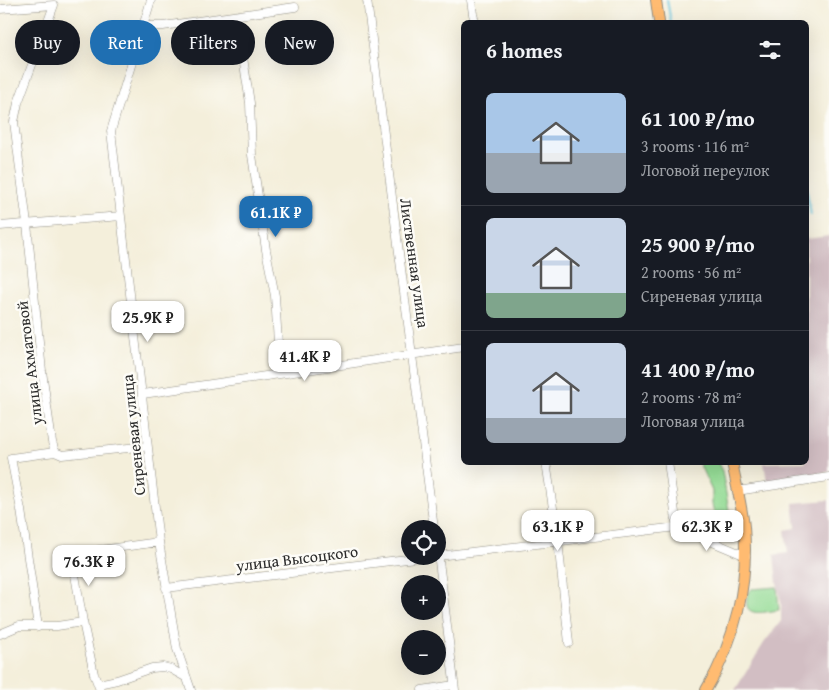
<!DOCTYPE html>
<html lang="en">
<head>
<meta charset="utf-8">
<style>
	:root { --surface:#171b24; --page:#20242c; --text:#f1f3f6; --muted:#9ea1a6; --line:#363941; --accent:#1f6fb2 }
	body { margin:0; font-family:"Gentium Book Plus",serif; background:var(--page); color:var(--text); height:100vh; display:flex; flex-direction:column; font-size:19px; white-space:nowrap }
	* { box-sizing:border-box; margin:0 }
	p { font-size:16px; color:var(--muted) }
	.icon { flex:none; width:28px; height:28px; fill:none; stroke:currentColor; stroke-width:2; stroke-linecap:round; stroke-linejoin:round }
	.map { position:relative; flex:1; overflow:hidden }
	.side { position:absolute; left:461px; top:20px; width:348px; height:445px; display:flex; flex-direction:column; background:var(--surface); border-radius:8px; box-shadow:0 5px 20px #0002 }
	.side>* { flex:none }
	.banner { position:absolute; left:15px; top:20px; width:371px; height:45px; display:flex; gap:10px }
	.controls { position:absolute; left:401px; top:520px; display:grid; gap:10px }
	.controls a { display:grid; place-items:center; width:45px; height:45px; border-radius:50%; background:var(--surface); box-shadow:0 5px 20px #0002; font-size:25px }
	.price { position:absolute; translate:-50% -42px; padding:0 11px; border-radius:10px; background:#fff; color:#222; font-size:16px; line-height:32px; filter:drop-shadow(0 1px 2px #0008) }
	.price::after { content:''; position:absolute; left:50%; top:30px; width:15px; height:11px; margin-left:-8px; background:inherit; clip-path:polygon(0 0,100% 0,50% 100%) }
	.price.current { background:var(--accent); color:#fff }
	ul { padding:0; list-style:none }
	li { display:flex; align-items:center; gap:15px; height:125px; padding:0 25px }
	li+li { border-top:1px solid var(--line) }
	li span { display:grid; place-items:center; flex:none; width:140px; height:100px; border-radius:8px; color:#555 }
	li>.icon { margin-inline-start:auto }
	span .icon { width:60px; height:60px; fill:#fffc; stroke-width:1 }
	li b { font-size:21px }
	h2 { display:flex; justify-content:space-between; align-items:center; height:60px; padding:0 25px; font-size:21px }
	.pill { padding:0 18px; border-radius:22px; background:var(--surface); box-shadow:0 5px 20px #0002; font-size:18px; line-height:45px }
	.pill.current { background:var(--accent); color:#fff }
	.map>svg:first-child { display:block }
	.industrial { fill:#d2bec3 }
	.green { fill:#94db95; stroke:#608360 }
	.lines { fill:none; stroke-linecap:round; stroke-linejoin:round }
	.stream { stroke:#60c5de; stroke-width:2 }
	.minor-casing { stroke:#908d83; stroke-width:9 }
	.major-casing { stroke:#908d83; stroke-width:12 }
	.minor { stroke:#fff; stroke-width:8 }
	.major { stroke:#ffbb71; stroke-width:10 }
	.labels { text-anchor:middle; stroke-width:5; stroke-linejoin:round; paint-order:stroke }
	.street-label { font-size:16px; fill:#2b2b2b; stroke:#fdfcf7 }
</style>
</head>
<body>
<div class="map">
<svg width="829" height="690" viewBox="0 0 829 690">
	<rect width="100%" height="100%" fill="#fdfcf7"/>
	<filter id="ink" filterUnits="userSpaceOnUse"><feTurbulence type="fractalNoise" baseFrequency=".02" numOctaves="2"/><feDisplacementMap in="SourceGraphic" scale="10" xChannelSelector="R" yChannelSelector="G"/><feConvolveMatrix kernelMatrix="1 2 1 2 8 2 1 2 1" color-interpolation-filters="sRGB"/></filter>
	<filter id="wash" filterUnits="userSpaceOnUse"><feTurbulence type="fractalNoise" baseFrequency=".0096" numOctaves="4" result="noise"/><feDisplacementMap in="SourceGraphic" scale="20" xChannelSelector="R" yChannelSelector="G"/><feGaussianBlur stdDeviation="1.12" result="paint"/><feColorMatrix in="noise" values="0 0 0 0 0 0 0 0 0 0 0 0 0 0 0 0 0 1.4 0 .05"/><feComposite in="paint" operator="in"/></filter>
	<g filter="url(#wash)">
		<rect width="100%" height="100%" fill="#f4efdb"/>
		<path class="industrial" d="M 829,236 L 829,472 L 767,482 L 764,463 L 806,462 L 806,239 Z
			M 829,500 L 829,690 L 735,690 L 764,643 L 781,621 L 781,603 L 777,583 L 774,555 L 788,553 L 785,530 L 796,528 L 793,503 Z"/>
		<path class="green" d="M 699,463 L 718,463 L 722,471 L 730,516 L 723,521 L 715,517 L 712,504 L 712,491 Z
			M 777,587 L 779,610 C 768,611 744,619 747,600 C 747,595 747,593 751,589 Z"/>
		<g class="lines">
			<path class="stream" d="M 667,0 L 671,22
				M 806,186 L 811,215"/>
		</g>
	</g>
	<g filter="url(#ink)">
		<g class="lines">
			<defs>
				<path id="minor" d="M 151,0 L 111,131 L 159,542 L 177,649 L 191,690
					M 367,0 L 434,529
					M 471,0 L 473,14 L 475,22
					M 0,9 L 54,5 L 18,103 L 14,122 L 27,224 L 42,371 L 52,442 L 55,452 L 62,455 L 147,446
					M 143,26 L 163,26 L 295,7
					M 242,51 L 250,103 L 252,155 L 266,250 L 275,296 L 280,374
					M 0,226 L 121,216
					M 143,394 L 464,347
					M 546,462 L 558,541 L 569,643
					M 668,462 L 677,527
					M 737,491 L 829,477
					M 438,553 L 455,690
					M 438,556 L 677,527 L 746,556
					M 166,588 L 432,556
					M 38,627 L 21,510 L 11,458 L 55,452
					M 0,634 L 19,626 L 57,626 L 83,622
					M 98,684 L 117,680 L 152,668 L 163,667 L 171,669 L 187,678
					M 100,690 L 94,674 L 83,622 L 73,563 L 78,553 L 159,542
					M 422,690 L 454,685"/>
				<path id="major" d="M 656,0 L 659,22
					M 706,690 C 735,642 749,583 744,527 C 742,507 736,483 732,462"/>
			</defs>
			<use href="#minor" class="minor-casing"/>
			<use href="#major" class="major-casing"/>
			<use href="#minor" class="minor"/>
			<use href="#major" class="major"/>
		</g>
	</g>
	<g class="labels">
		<g class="street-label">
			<text transform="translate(415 263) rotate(82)" y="6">Лиственная улица</text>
			<text transform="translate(29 363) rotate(-97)" y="6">улица Ахматовой</text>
			<text transform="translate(133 435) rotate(-96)" y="6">Сиреневая улица</text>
			<text transform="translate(297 558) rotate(-7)" y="6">улица Высоцкого</text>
		</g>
	</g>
</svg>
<div class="controls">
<a><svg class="icon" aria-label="locate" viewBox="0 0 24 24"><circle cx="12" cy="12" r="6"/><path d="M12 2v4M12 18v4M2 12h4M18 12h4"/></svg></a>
<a>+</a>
<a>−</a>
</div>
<b class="price current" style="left:276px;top:238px">61.1K ₽</b>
<b class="price" style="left:148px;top:343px">25.9K ₽</b>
<b class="price" style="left:305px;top:382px">41.4K ₽</b>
<b class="price" style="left:558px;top:552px">63.1K ₽</b>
<b class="price" style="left:707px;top:552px">62.3K ₽</b>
<b class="price" style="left:89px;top:587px">76.3K ₽</b>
<div class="banner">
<a class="pill">Buy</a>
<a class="pill current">Rent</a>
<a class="pill">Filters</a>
<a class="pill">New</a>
</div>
<section class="side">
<h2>6 homes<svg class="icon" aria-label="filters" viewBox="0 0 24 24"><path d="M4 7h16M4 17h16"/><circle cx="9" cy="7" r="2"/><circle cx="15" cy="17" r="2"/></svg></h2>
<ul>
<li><span style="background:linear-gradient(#a9c7e8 60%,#9aa5b1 0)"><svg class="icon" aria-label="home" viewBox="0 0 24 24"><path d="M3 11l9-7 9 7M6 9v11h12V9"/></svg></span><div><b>61 100 ₽/mo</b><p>3 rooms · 116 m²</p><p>Логовой переулок</p></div></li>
<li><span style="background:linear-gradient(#c9d6e8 75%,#7fa58c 0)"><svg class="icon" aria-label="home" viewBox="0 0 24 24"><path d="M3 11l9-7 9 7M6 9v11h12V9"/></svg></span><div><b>25 900 ₽/mo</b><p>2 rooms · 56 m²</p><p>Сиреневая улица</p></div></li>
<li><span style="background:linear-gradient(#c9d6e8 75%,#9aa5b1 0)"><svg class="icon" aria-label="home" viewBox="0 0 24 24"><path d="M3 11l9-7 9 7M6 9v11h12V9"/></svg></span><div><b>41 400 ₽/mo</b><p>2 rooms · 78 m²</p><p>Логовая улица</p></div></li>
</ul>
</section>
</div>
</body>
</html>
